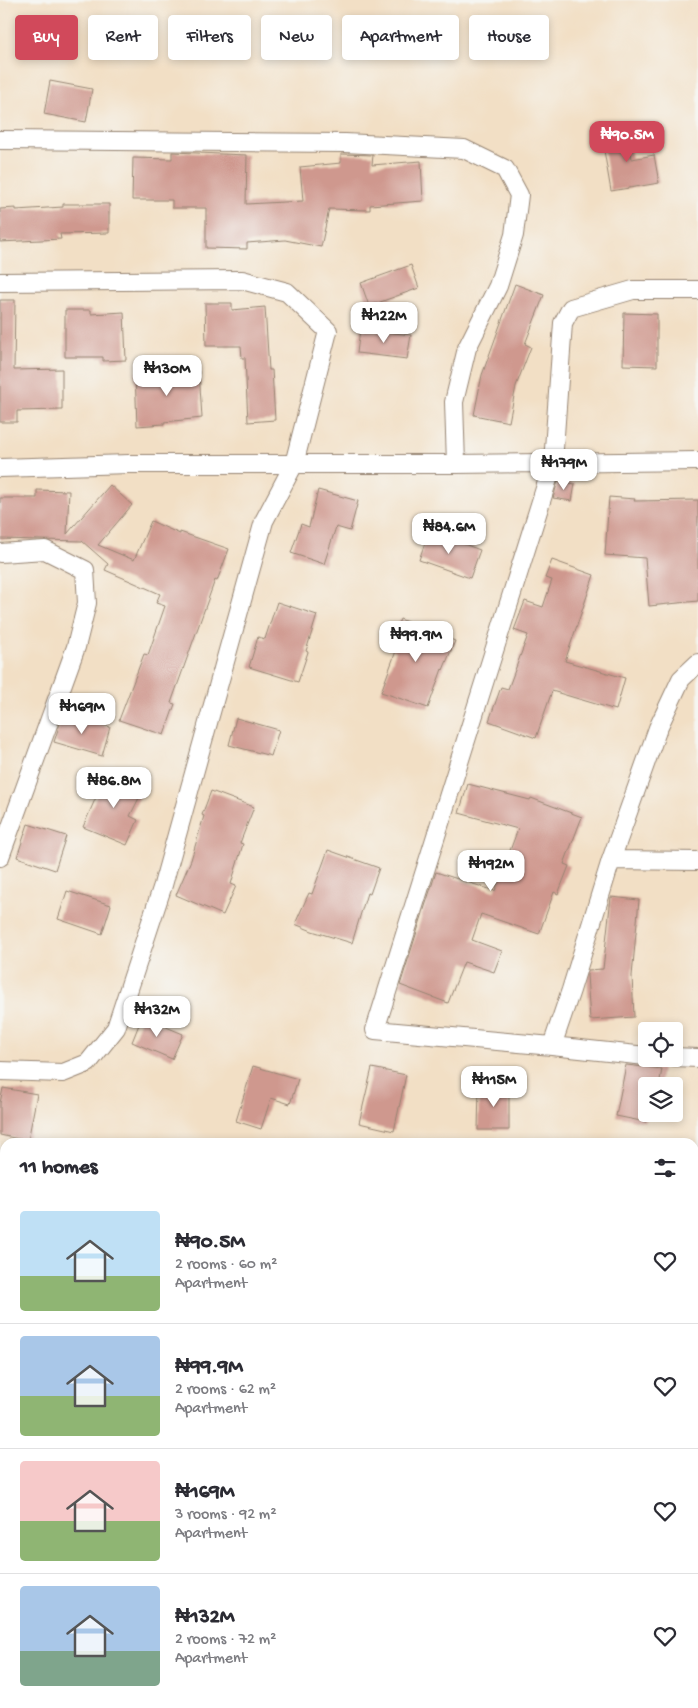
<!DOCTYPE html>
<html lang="en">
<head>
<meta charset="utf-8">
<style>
	:root { --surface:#fff; --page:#f2f2f3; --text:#2b2b33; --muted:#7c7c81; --line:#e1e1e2; --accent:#d1495b }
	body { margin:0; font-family:"Gochi Hand",sans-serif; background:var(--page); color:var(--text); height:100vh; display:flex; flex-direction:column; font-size:19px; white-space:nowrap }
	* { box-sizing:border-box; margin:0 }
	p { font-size:16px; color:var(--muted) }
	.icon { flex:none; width:28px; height:28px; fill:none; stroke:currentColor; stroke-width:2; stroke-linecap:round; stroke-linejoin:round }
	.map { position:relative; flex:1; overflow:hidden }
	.details { position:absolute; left:0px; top:1138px; width:699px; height:571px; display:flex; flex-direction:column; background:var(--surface); border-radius:15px 15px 0 0; box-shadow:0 2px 8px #0003 }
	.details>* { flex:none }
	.banner { position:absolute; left:15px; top:15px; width:669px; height:45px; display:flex; gap:10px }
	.buttons { position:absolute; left:638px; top:1022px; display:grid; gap:10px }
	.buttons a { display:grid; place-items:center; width:45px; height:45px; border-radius:5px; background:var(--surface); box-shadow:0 2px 8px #0003; font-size:25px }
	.price { position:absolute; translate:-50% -42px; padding:0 11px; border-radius:10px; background:#fff; color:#222; font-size:16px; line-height:32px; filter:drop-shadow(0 1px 2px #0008) }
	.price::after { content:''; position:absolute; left:50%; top:30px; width:15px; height:11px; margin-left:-8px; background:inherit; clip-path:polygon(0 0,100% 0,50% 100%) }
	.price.current { background:var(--accent); color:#fff }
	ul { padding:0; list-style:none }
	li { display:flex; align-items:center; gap:15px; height:125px; padding:0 20px }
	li+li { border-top:1px solid var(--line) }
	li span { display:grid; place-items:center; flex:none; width:140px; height:100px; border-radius:5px; color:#555 }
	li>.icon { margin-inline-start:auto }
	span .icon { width:60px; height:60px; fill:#fffc; stroke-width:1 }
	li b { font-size:21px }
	h2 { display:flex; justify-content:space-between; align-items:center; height:60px; padding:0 20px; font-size:21px }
	.pill { padding:0 18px; border-radius:5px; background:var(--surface); box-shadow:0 2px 8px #0003; font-size:18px; line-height:45px }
	.pill.current { background:var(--accent); color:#fff }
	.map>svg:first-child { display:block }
	.building { fill:#cf988e }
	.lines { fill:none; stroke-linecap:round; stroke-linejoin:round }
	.minor-casing { stroke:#968472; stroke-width:20 }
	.minor { stroke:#fff; stroke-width:18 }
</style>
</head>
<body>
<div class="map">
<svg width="698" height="1708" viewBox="0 0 698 1708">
	<rect width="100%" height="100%" fill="#f6f6f2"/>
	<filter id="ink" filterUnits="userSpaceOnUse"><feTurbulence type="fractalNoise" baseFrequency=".02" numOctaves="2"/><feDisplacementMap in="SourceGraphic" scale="10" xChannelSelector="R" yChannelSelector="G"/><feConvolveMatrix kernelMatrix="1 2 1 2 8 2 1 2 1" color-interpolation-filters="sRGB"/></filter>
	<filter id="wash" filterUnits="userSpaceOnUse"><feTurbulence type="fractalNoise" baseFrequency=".0096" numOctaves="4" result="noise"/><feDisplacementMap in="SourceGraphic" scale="20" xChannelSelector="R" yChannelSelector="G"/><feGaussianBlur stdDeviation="1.12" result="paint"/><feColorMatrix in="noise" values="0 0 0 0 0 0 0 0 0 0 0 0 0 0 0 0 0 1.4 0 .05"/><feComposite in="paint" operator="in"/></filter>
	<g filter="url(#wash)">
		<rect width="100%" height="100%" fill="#f2dfc5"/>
		<g id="blocks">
			<path class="building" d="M 50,81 L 92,89 L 86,122 L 44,114 Z
				M 627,128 L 632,159 L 654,155 L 659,183 L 611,191 L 601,133 Z
				M 172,152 L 247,155 L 246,204 L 303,201 L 300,167 L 341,163 L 341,154 L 373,155 L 372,165 L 421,161 L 423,201 L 370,205 L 370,210 L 329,209 L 321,247 L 285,240 L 247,243 L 247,249 L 206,248 L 206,208 L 172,208 L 172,200 L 132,200 L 133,158 L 172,159 Z
				M 63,204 L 109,204 L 109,233 L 60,234 L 61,239 L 0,242 L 0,209 L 16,208 L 16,210 L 63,207 Z
				M 411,265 L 419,288 L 369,306 L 361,283 Z
				M 515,284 L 544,295 L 525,344 L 531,347 L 516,386 L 509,422 L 474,415 L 482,375 Z
				M 0,300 L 15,300 L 14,370 L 62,369 L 62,410 L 17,411 L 17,422 L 0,422 Z
				M 205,303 L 232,303 L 232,310 L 265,307 L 269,370 L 272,370 L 275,420 L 248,422 L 245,358 L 242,358 L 241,346 L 206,346 Z
				M 65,310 L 91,310 L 91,314 L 124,312 L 126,360 L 103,361 L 103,357 L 65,357 Z
				M 624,313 L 657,314 L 657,366 L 623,365 Z
				M 360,329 L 411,335 L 407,359 L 357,353 Z
				M 162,371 L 162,374 L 199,371 L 202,418 L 164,422 L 164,424 L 137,426 L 135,372 Z
				M 558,481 L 575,484 L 572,501 L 553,498 Z
				M 110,485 L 132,505 L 98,545 L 134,560 L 151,521 L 180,534 L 180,532 L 229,549 L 217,581 L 215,580 L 171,703 L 175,704 L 164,735 L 119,720 L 144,654 L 148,655 L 165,606 L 156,603 L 160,594 L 105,570 L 108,564 L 82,541 L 0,539 L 0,498 L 37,498 L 37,490 L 69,491 L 67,534 Z
				M 318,490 L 358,501 L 350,531 L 336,527 L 324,564 L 291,553 L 301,524 L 309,527 Z
				M 609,497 L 635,499 L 634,501 L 698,500 L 698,601 L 649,606 L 645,558 L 605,555 Z
				M 429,531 L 480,550 L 470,578 L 419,560 Z
				M 552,560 L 594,575 L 565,661 L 625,678 L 616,710 L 552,691 L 536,738 L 489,721 L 501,687 L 508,689 L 528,635 L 514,630 L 525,601 L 543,607 L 552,580 L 545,578 Z
				M 277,602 L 317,615 L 306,651 L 308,652 L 298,682 L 249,667 L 258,637 L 265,639 Z
				M 400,619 L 455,641 L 443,670 L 442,669 L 428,708 L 381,692 L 396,651 L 388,647 Z
				M 63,714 L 110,727 L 102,756 L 54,742 Z
				M 236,718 L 279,730 L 271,756 L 229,745 Z
				M 106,771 L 143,790 L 130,816 L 138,820 L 127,845 L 83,827 L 97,795 L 95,794 Z
				M 468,784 L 530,800 L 531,798 L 582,817 L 564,864 L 569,866 L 558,894 L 554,892 L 539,934 L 481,914 L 472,940 L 502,951 L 494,972 L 464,962 L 448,1003 L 400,985 L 436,872 L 495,891 L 518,829 L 459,813 Z
				M 211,791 L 254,807 L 240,843 L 243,844 L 231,884 L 236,886 L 223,915 L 176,895 L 191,860 L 204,816 L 202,815 Z
				M 28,824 L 66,836 L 55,870 L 17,857 Z
				M 328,850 L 379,868 L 370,894 L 367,893 L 352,943 L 312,931 L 295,924 L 309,893 L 312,894 Z
				M 67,891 L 111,905 L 102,934 L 58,919 Z
				M 611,897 L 639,900 L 632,976 L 634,1017 L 590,1020 L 587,975 L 588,970 L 603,969 Z
				M 142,1017 L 183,1034 L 172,1059 L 132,1042 Z
				M 626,1065 L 662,1069 L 659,1086 L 646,1086 L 646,1122 L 616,1116 Z
				M 253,1066 L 298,1079 L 290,1104 L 271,1098 L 261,1129 L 236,1121 Z
				M 372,1068 L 406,1075 L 394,1131 L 359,1123 Z
				M 479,1086 L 509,1086 L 509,1130 L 478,1130 Z
				M 3,1088 L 37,1094 L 28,1141 L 0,1135 L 0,1103 Z"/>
		</g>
	</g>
	<g filter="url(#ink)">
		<use href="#blocks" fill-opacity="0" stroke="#968472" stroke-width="1"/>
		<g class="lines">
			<defs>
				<path id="minor" d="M 0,140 L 345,143 L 464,149 L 505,169 L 519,195 L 514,235 L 498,286 L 467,348 L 454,402 L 456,464
					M 0,282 L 242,280 L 287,292 L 328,331 L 294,464 L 264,521 L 163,885 L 116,1028 L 88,1063 L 63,1073 L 0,1071
					M 0,468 L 129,464 L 456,464 L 698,461
					M 0,553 L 45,550 L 85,570 L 87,603 L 76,647 L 0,857
					M 611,860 L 658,728 L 681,679 L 698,663
					M 552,1046 L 375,1030 L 553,463 L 563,323 L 571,308 L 633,290 L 698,290
					M 646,1056 L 552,1046 L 571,990 L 611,860 L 698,861
					M 674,1057 L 698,1058
					M 0,1374 L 5,1354"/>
			</defs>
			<use href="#minor" class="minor-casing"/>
			<use href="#minor" class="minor"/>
		</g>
	</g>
</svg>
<div class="buttons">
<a><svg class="icon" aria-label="locate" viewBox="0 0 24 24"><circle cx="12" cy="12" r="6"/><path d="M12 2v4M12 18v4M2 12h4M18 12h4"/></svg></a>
<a><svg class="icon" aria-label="layers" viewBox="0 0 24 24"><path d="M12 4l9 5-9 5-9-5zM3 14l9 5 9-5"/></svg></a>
</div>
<b class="price current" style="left:627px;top:163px">₦90.5M</b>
<b class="price" style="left:384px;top:344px">₦122M</b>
<b class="price" style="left:167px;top:397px">₦130M</b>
<b class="price" style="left:564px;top:491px">₦179M</b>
<b class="price" style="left:449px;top:555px">₦84.6M</b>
<b class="price" style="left:416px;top:663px">₦99.9M</b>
<b class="price" style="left:82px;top:735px">₦169M</b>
<b class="price" style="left:114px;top:809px">₦86.8M</b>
<b class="price" style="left:491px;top:892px">₦192M</b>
<b class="price" style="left:157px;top:1038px">₦132M</b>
<b class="price" style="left:494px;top:1108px">₦115M</b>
<div class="banner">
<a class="pill current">Buy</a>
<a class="pill">Rent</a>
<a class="pill">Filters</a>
<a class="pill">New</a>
<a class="pill">Apartment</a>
<a class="pill">House</a>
</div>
<section class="details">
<h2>11 homes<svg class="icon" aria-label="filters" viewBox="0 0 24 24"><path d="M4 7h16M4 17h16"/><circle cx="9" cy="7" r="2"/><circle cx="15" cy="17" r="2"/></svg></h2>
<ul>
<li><span style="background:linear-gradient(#bfe0f5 65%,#8fb573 0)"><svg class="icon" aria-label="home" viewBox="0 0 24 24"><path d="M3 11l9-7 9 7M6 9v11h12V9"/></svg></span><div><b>₦90.5M</b><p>2 rooms · 60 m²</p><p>Apartment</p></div><svg class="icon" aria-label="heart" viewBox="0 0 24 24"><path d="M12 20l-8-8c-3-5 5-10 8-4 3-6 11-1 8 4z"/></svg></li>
<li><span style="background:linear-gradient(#a9c7e8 60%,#8fb573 0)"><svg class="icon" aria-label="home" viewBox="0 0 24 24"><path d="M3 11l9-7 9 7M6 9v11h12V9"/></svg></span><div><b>₦99.9M</b><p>2 rooms · 62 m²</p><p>Apartment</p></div><svg class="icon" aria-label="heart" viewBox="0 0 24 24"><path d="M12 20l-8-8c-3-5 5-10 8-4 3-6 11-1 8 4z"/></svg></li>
<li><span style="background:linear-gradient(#f6c9c9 60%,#8fb573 0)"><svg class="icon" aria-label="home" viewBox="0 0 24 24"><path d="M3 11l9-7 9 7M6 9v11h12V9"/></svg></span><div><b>₦169M</b><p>3 rooms · 92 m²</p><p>Apartment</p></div><svg class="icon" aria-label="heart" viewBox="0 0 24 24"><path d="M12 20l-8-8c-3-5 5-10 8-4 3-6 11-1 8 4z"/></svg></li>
<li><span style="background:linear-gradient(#a9c7e8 65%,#7fa58c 0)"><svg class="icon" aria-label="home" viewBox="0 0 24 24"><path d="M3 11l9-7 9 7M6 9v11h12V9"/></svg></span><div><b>₦132M</b><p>2 rooms · 72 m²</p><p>Apartment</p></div><svg class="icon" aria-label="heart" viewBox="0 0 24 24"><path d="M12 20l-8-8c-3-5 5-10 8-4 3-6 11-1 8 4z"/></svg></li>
</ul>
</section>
</div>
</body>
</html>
